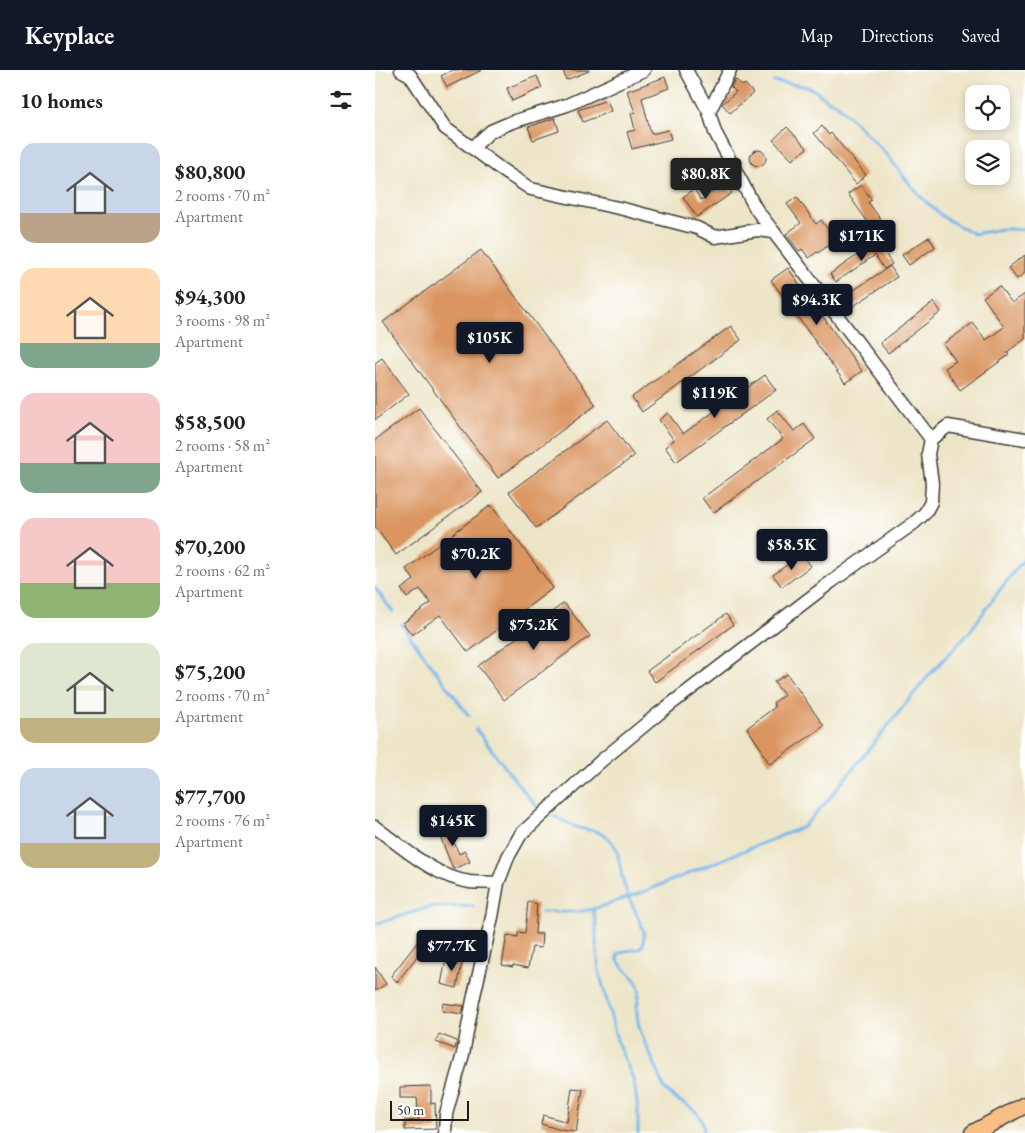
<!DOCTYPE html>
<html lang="en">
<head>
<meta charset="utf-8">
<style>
	:root { --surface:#fff; --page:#f2f2f2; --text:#202124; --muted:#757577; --accent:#111827 }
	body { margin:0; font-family:"EB Garamond",serif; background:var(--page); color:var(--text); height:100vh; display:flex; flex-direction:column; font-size:19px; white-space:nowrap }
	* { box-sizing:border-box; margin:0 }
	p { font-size:16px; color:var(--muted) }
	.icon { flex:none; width:28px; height:28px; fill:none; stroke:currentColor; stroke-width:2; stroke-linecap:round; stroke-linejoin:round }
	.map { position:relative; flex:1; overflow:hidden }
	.details { display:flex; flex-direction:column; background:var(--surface); width:375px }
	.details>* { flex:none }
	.buttons { position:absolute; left:590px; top:15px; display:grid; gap:10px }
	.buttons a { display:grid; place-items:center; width:45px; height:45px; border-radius:10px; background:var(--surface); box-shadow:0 2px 8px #0003; font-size:25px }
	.scale { position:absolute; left:15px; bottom:12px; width:79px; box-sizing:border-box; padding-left:5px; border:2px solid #1c1c1c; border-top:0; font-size:14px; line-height:18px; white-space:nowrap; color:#1c1c1c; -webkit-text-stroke:4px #fff; paint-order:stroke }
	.price { position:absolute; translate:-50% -42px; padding:0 11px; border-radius:5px; background:var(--accent); color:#fff; font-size:16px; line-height:32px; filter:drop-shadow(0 1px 2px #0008) }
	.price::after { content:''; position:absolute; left:50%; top:30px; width:15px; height:11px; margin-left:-8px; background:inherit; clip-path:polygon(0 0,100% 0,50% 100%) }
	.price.selected { background:#222; color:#fff }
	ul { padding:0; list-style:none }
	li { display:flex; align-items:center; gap:15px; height:125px; padding:0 20px }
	li span { display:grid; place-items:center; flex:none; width:140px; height:100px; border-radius:15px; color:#555 }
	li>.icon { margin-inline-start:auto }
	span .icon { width:60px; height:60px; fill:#fffc; stroke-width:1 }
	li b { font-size:21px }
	h2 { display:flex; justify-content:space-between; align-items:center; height:60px; padding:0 20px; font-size:21px }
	header { display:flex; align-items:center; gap:30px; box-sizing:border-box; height:70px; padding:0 25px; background:var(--accent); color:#fff }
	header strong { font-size:24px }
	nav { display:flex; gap:28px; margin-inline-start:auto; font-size:18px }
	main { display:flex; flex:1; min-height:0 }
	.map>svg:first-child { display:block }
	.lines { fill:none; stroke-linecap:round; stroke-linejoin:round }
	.stream { stroke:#76b7eb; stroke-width:3 }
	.building { fill:#da9560 }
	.minor-casing { stroke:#3b3a36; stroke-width:15 }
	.major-casing { stroke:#3b3a36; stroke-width:19 }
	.minor { stroke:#fff; stroke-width:12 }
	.major { stroke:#f7be88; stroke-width:16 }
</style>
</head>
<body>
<header>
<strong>Keyplace</strong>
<nav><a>Map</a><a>Directions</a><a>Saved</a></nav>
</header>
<main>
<section class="details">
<h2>10 homes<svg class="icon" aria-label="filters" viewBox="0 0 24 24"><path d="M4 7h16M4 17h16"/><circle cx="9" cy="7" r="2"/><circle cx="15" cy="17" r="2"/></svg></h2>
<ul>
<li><span style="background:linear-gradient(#c9d6e8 70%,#b9a48a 0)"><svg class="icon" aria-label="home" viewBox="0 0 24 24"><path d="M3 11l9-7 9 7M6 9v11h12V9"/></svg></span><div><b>$80,800</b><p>2 rooms · 70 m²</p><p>Apartment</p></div></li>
<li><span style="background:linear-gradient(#ffd9b3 75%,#7fa58c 0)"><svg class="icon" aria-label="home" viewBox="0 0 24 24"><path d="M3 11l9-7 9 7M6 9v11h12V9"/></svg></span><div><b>$94,300</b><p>3 rooms · 98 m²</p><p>Apartment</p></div></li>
<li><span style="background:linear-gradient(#f6c9c9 70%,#7fa58c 0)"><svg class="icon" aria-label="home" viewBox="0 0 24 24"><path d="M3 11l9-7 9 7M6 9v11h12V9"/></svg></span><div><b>$58,500</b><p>2 rooms · 58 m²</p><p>Apartment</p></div></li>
<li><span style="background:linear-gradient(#f6c9c9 65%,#8fb573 0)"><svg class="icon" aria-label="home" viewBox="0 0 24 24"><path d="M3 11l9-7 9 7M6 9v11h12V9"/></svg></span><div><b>$70,200</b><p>2 rooms · 62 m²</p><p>Apartment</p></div></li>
<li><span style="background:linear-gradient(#dfe7d0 75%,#c2b280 0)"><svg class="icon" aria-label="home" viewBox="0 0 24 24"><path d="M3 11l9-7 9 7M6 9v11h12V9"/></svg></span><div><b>$75,200</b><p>2 rooms · 70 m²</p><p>Apartment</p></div></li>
<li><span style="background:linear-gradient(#c9d6e8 75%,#c2b280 0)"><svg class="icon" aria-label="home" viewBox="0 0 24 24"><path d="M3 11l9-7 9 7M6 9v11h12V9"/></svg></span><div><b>$77,700</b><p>2 rooms · 76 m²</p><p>Apartment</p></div></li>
</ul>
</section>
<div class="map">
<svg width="650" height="1063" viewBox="0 0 650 1063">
	<rect width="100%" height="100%" fill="#fff"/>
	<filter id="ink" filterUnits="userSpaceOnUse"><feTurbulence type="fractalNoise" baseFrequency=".02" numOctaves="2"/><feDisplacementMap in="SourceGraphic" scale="10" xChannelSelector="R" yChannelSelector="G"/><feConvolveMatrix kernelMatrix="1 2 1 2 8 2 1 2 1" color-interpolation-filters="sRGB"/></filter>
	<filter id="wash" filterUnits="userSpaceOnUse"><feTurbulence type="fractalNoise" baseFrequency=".0096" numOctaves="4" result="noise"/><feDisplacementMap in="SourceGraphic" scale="20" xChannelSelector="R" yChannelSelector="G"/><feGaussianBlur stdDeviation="1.12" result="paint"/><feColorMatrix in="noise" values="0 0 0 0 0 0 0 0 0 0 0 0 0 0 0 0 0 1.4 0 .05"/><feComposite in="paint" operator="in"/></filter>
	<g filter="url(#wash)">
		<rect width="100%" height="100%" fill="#ede5c7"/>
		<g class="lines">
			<path class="stream" d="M 399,12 L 422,15 L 433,17 L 442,22 L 452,30 L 462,34 L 513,86 L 537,117 L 548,129 L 568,147 L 599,164 L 626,159 L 634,159 L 650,160
				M 0,518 L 18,542
				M 26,554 L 94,646
				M 101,659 L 142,713 L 165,740
				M 174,744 L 203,758 L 220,761 L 230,765 L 237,772 L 242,780 L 247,807 L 253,827 L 260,840 L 269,862 L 269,868 L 268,875 L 264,879 L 250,881 L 243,884 L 242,888 C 246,900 261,905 264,918 C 266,925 261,934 262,941 C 262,961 274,981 282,999 C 284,1006 286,1014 291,1020 C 306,1038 329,1035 329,1063
				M 218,839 L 221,854 L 221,872 L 224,901 L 243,974 L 257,1006 L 260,1018 L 263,1040 L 263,1063
				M 167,842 L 202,842 L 218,839 L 234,834 L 266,823 L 368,781 L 428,757 L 448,736 L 554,605 L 596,560 L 621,525 L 641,499 L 650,489
				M 0,854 L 55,837 L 98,836"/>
		</g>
		<g id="blocks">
			<path class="building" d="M 77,0 L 107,0 L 72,17 L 66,6 Z
				M 188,0 L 214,0 L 214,1 L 191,10 Z
				M 162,6 L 167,18 L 137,31 L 132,18 Z
				M 290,7 L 294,18 L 267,28 L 276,64 L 293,60 L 296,69 L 257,79 L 252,62 L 260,60 L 256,43 L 260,42 L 252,21 Z
				M 360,9 L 368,16 L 370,14 L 378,23 L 355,43 L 347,34 L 361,22 L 356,17 Z
				M 232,30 L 236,41 L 208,52 L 203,40 Z
				M 180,48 L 184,61 L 158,70 L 153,57 Z
				M 447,56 L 454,65 L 456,63 L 491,105 L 481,114 L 439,63 Z
				M 412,57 L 432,78 L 417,90 L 398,70 Z
				M375 88a8 8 0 1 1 16 0a8 8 0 1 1-16 0Z
				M 350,113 L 357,123 L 322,147 L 308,127 L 319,119 L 326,130 Z
				M 486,115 L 497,130 L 493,132 L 509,154 L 499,161 L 473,124 Z
				M 422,127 L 441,154 L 446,150 L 461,170 L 443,183 L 442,182 L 434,188 L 427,179 L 424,181 L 411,164 L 426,153 L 412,134 Z
				M 554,167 L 560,177 L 534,195 L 527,185 Z
				M 502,172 L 517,194 L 509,199 L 500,185 L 461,212 L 455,204 Z
				M 106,180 L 221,335 L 123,408 L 8,252 Z
				M 650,185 L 650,203 L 642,209 L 633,198 Z
				M 515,196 L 522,207 L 477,237 L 470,226 Z
				M 413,198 L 487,301 L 470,313 L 396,210 Z
				M 624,216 L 637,233 L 650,224 L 650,269 L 632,282 L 634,285 L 585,320 L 570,298 L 581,291 L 568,274 L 598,253 L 611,270 L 629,257 L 608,227 Z
				M 559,232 L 566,242 L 513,283 L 505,273 Z
				M 356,256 L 366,270 L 267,342 L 257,327 Z
				M 7,288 L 34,324 L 0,350 L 0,293 Z
				M 390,305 L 401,320 L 301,392 L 290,377 L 299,370 L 284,350 L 293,343 L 308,364 Z
				M 44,338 L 107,422 L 21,485 L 0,457 L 0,370 Z
				M 402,340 L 419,361 L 429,354 L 440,369 L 338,443 L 327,428 L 408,369 L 392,349 Z
				M 232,350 L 259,386 L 161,458 L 134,422 Z
				M 116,435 L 178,518 L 93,582 L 65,545 L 37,565 L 28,553 L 56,533 L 45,519 L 32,528 L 26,519 L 39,510 L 31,499 Z
				M 427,484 L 436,496 L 407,517 L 398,505 Z
				M 189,533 L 215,566 L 129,630 L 103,596 Z
				M 351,544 L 358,555 L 280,612 L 272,601 Z
				M 412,604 L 449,656 L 395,694 L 386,681 L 387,680 L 372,658 L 400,637 L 398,633 L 409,625 L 399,612 Z
				M 79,754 L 84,765 L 77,768 L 84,784 L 90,781 L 95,792 L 78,799 L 63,761 Z
				M 153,832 L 162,834 L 160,864 L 167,864 L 166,878 L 157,877 L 153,898 L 138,895 L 138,897 L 127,895 L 132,865 L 143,867 L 143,862 L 150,863 Z
				M 44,870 L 51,875 L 22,912 L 16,906 Z
				M 72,885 L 88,889 L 82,918 L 66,914 Z
				M 0,897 L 11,914 L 0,921 Z
				M 68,933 L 89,936 L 87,944 L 67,941 Z
				M 64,964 L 82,971 L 80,979 L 61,972 Z
				M 56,1016 L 56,1034 L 60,1033 L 61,1059 L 30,1060 L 30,1051 L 44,1050 L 42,1028 L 25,1028 L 25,1017 Z
				M 197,1018 L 208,1019 L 201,1062 L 186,1060 L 166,1054 L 168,1045 L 192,1052 Z"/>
		</g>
	</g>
	<g filter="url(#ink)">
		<use href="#blocks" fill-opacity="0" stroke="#3b3a36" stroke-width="1"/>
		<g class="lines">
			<defs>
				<path id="minor" d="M 26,0 L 35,5 L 70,58 L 130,102 L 156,119 L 248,139 L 322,158 L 340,167 L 382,160 L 399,162
					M 311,0 L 334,42 L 340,62 L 381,139 L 556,369
					M 334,42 L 355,0
					M 97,78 L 116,61 L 137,52 L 192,35 L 269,0
					M 0,757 C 27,777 60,807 95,812 C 104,813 114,812 123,813
					M 70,1063 L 71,1044 L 88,984 L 98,930 L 117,847 L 123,813 L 133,787 L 146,764 L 226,691 L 283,644 L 456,512 L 539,453 L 550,443 L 556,432 L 557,413 L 553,384 L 556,369 L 573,356 L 650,369"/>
				<path id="major" d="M 598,1063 L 650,1035"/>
			</defs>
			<use href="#minor" class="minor-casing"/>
			<use href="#major" class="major-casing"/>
			<use href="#minor" class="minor"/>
			<use href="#major" class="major"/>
		</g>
	</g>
</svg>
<div class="buttons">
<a><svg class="icon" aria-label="locate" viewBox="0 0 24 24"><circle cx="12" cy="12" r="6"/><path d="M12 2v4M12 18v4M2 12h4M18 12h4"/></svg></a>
<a><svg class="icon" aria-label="layers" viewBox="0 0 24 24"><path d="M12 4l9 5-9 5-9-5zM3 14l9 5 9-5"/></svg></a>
</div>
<div class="scale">50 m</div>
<b class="price selected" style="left:331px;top:130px">$80.8K</b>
<b class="price" style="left:487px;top:192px">$171K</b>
<b class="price" style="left:442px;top:256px">$94.3K</b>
<b class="price" style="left:115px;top:294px">$105K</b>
<b class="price" style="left:340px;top:349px">$119K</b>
<b class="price" style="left:417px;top:501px">$58.5K</b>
<b class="price" style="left:101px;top:510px">$70.2K</b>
<b class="price" style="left:159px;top:581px">$75.2K</b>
<b class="price" style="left:78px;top:777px">$145K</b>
<b class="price" style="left:77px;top:902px">$77.7K</b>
</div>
</main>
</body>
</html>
